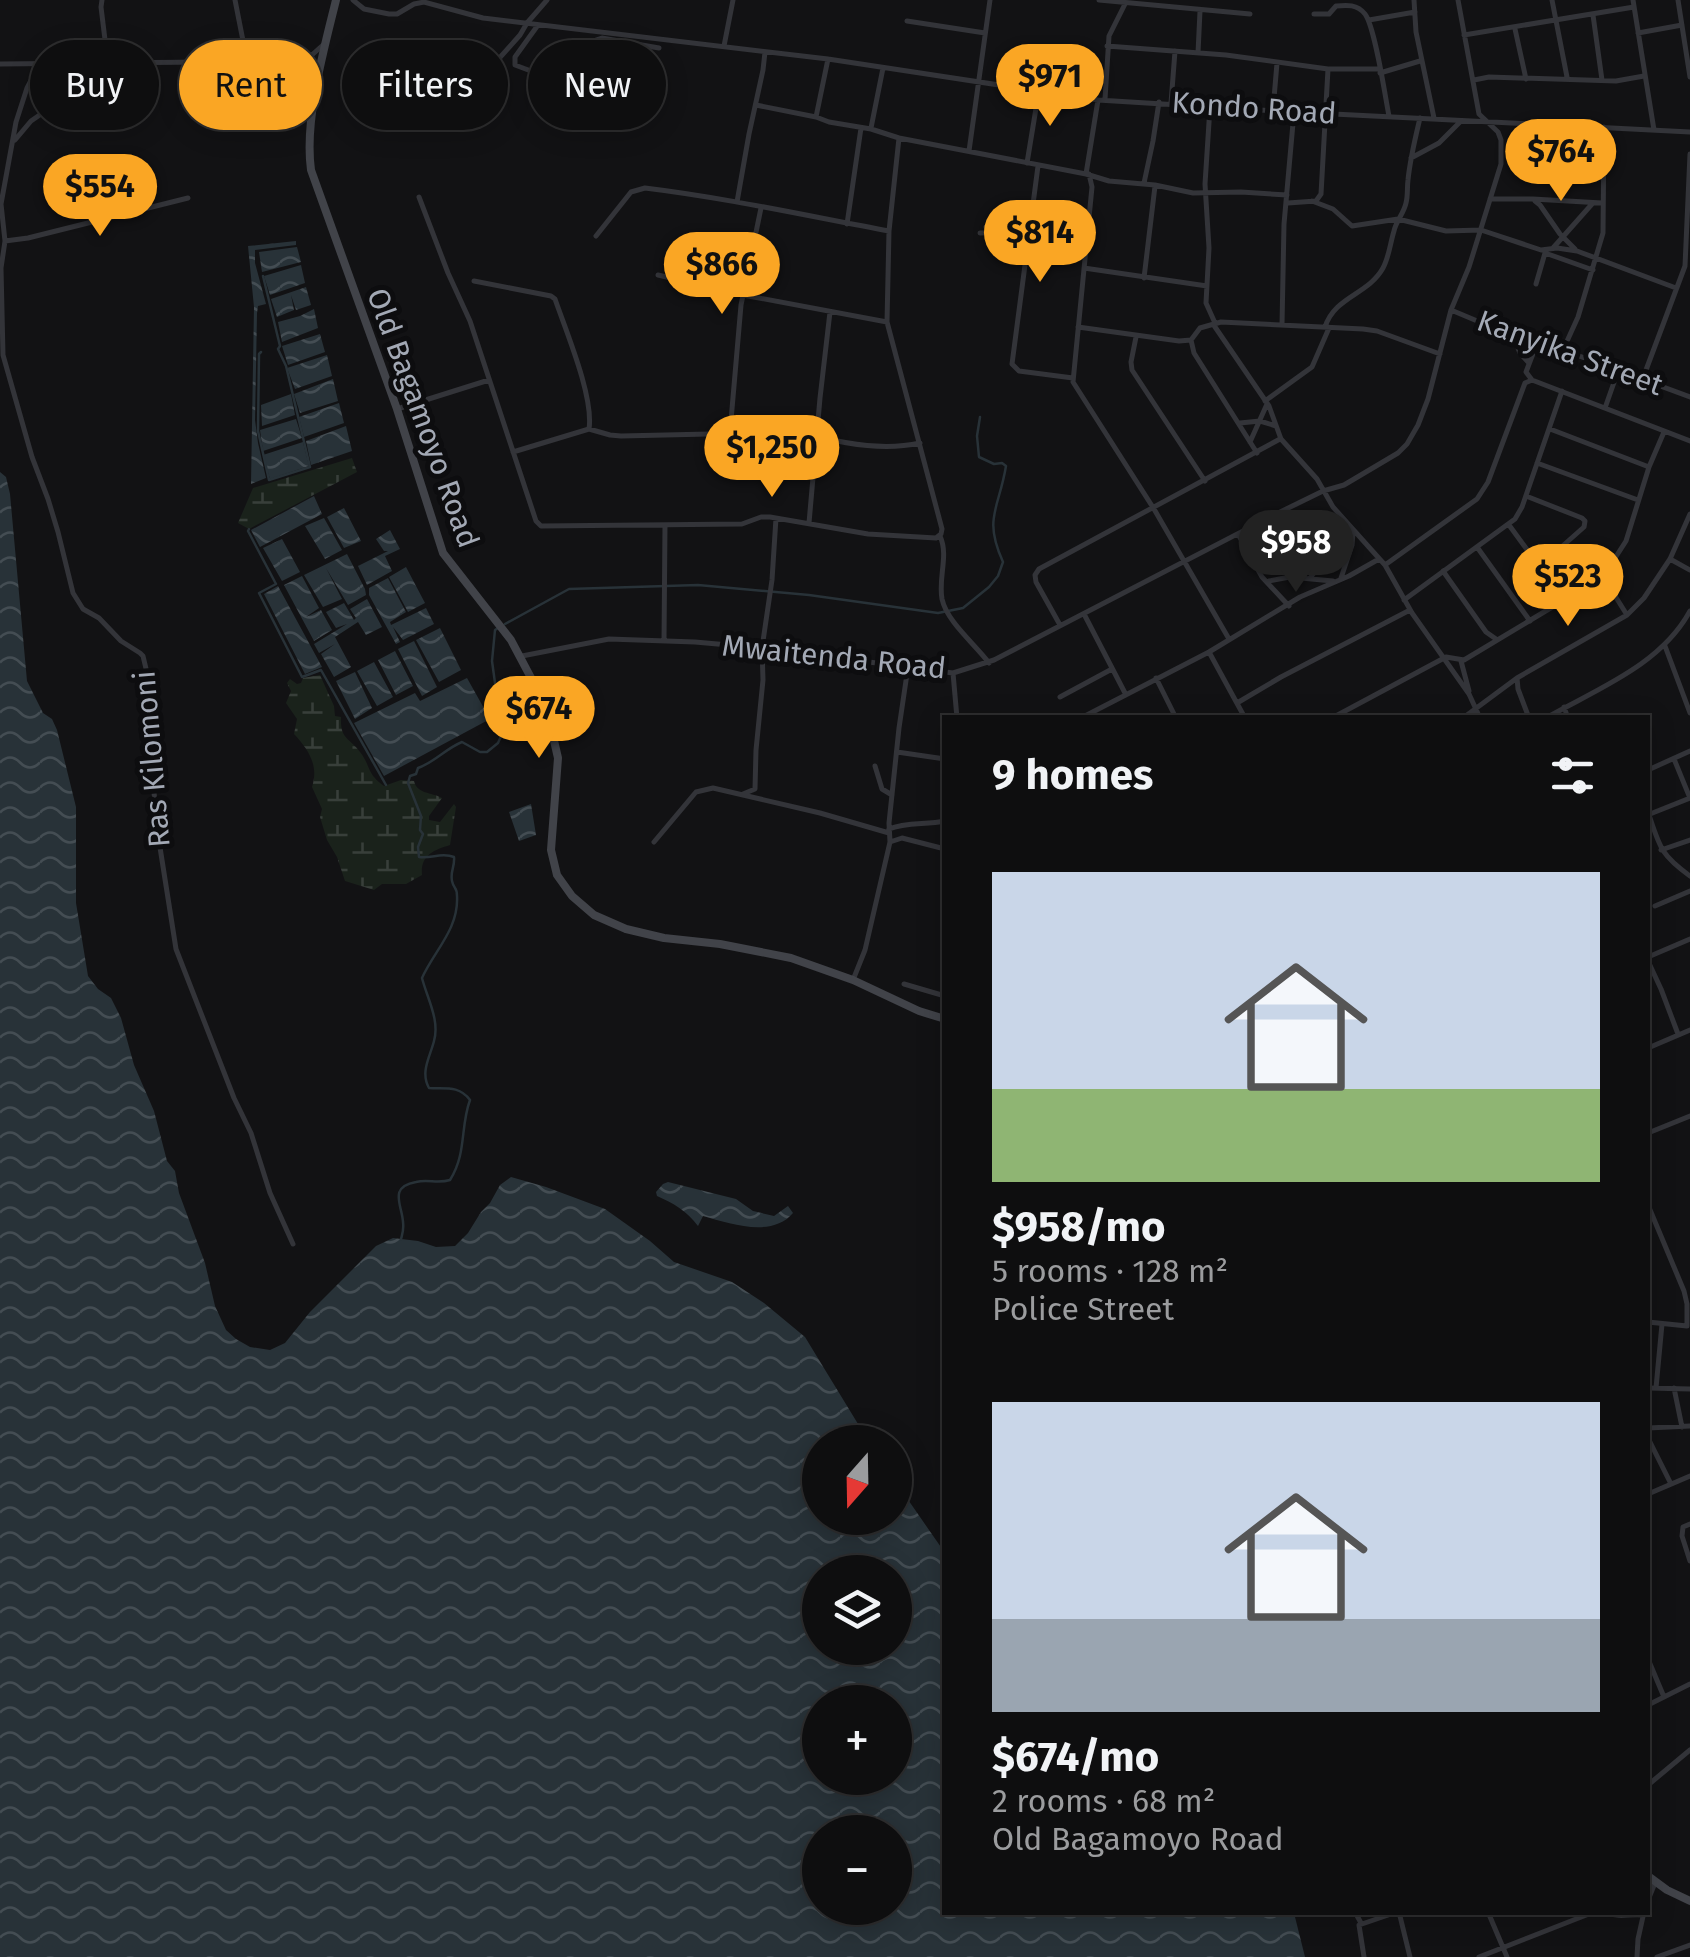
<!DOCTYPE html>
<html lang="en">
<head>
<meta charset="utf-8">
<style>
	:root { --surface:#0e0e0f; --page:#171718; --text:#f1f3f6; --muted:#9b9c9e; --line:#2e2e2f; --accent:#faa624 }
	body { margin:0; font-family:"Fira Sans",sans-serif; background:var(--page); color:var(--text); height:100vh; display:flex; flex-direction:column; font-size:38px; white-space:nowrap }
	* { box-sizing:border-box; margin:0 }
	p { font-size:32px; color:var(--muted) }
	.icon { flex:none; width:55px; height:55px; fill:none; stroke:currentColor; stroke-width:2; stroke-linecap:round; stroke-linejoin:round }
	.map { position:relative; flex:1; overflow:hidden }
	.panel { position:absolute; left:942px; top:715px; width:708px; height:1200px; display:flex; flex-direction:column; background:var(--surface); border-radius:0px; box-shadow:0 5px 25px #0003,0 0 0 2px var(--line) }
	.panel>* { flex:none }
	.banner { position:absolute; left:30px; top:40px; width:762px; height:90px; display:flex; gap:20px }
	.needle { width:65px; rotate:200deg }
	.buttons { position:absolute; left:802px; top:1425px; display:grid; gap:20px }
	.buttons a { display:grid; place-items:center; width:110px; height:110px; border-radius:50%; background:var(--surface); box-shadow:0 5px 25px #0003,0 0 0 2px var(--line); font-size:50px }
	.price { position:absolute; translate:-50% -85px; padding:0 22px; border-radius:35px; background:var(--accent); color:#111; font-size:32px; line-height:65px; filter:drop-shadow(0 2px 5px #0008) }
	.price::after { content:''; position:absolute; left:50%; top:60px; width:30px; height:22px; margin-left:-15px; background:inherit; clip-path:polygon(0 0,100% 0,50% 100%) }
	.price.current { background:#222; color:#fff }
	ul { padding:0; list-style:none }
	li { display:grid; align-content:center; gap:20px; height:530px; padding:0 50px }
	li span { display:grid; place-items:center; height:310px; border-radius:0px; color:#555 }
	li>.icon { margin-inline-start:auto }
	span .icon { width:180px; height:180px; fill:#fffc; stroke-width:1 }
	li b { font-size:42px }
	h2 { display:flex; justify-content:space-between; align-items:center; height:120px; padding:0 50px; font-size:42px }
	.pill { padding:0 35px; border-radius:45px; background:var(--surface); box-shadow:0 5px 25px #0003,0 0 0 2px var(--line); font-size:35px; line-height:90px }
	.pill.current { background:var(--accent); color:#111 }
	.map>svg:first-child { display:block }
	.wetland { fill:url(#wetland-marsh) }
	.water { fill:url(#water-waves); fill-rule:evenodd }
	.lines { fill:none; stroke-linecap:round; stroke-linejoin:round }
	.stream { stroke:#283238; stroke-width:2.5 }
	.street { stroke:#333439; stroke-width:5 }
	.secondary { stroke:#414349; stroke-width:8 }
	.labels { text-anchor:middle; stroke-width:10; stroke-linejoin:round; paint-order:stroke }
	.street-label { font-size:30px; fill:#a3a9b5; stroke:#0d0d0f }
</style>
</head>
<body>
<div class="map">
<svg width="1690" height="1957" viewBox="0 0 1690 1957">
	<defs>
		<pattern id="wetland-marsh" width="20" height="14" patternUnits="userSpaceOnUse" patternTransform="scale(2.5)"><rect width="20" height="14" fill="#1a221b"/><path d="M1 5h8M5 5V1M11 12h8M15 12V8" fill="none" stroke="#383f3a"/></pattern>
		<pattern id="water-waves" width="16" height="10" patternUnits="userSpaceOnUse" patternTransform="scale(2.5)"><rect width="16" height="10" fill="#283238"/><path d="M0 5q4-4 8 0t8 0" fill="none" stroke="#444d53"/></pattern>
	</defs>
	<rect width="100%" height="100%" fill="#121214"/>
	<path class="wetland" d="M 352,458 L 357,472 L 249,529 L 238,523 L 253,488 Z
		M 320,675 L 334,706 L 335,716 L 341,717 C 340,740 349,737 360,752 C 371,766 366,773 384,786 L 401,780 L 414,781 C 417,794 431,792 442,798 L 429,816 L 429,820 L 440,822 L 454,804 L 456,807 L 450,845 C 433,850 420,856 422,875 L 406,884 L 382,884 L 374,890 L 345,881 L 337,857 L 327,840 L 320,817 L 322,809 L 312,787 C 319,766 309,750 294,734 L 297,719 L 286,703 L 291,691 L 287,683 L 290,679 L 297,684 L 301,683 L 303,678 Z"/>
	<path class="water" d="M 296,241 L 296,245 L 255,250 L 255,263 L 266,304 L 258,306 L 257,313 L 255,420 L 258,443 L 266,478 L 251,484 L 254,307 L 248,246 Z
		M 297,247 L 301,262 L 262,272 L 259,252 Z
		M 301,265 L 305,283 L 270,295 L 264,276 Z
		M 306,287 L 311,305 L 296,310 L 291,295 L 294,310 L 277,317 L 271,299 Z
		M 314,309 L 318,328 L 282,342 L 278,322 L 300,316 Z
		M 320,334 L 325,352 L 288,365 L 282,346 Z
		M 327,355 L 332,376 L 295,389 L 287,368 Z
		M 333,379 L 338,401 L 300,413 L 294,394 Z
		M 291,394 L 295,415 L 262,426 L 261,405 Z
		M 339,403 L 344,423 L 304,437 L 299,417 Z
		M 296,419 L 302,438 L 263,451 L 260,430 Z
		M 346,426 L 352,451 L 311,465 L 306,441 Z
		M 303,442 L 309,466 L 270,479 L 263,455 Z
		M 0,472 L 6,477 L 10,494 L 27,681 L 43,713 L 52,719 L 57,730 L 76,807 L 76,903 L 88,976 L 98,989 L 111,998 L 121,1018 L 134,1065 L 154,1111 L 167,1161 L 175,1171 L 179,1193 L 205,1263 L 215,1306 L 226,1330 L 236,1339 L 250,1347 L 270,1350 L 285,1343 L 310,1312 L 376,1246 L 393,1238 L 418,1241 L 436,1247 L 455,1246 L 468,1233 L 481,1212 L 490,1203 L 500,1185 L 511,1177 L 546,1187 L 605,1209 L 650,1241 L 674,1262 L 732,1282 L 764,1303 L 805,1337 L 869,1442 L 820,1442 L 820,1518 L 895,1518 L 895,1481 L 945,1553 L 945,1912 L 1294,1913 L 1305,1957 L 0,1957 ZM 820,1572 L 895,1572 L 895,1648 L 820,1648 ZM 895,1702 L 895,1778 L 820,1778 L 820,1702 ZM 895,1832 L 895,1908 L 820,1908 L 820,1832 Z
		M 314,496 L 322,514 L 260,547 L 251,530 Z
		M 344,508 L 361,541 L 344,548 L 327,517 Z
		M 324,518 L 342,550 L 325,559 L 305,526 Z
		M 390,530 L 400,549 L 385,556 L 392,571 L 367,585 L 358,566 L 388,551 L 384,551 L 376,539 Z
		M 282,539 L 300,572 L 282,581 L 263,548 Z
		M 347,554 L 365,589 L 366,595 L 348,605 L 326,568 L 342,599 L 323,607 L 304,575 Z
		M 406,567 L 425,603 L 408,612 L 389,577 Z
		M 302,576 L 319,608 L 306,617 L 321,610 L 332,630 L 314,641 L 284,585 Z
		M 388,578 L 406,612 L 390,622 L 391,625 L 426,608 L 434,624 L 403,640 L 393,627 L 400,642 L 396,644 L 369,595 L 369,588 Z
		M 278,586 L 322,667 L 305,674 L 264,594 Z
		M 367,599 L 382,627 L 366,635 L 358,622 L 335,637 L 351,667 L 334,677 L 321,654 L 335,644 L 319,653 L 314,644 L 347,624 L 336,628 L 326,612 L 344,603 L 354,620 L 356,618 L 350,609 Z
		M 440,628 L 461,670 L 439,682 L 416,640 Z
		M 414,641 L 437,687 L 422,696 L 398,649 Z
		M 395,651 L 413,686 L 396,695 L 378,660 Z
		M 374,662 L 393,697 L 377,706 L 357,671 Z
		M 355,672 L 372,708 L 355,719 L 336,681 Z
		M 467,678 L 490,719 L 384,776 L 354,723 L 415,693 L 420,701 Z
		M 531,804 L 536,835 L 519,841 L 509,812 Z
		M 668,1182 L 736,1199 L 753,1211 L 774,1216 L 788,1206 L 793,1213 C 772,1238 731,1224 703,1216 L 698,1226 C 687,1211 673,1203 657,1196 L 656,1192 L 663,1184 Z"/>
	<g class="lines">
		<path class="stream" d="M 261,352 L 259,354 L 258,431 L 269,480 L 310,467 L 286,366 L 278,349 L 280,346 L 263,276
			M 249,529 L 248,531 L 276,584 L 259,593 L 302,677 L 321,670 L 386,785
			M 505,624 L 569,589 L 698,585 L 809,595 L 938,613 L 963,608 L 989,587 L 998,576 L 1003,562 C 983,518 999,509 1006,466 L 1002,463 L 994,464 L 979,457 L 977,436 L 980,417
			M 401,1239 C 403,1232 404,1230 403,1222 C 402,1205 388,1187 416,1182 C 428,1179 438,1184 450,1180 C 467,1153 460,1127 470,1100 C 459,1085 445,1089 429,1088 C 420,1072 430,1057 434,1041 C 440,1020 427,998 422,978 C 434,951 459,929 457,896 C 457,886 454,890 452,881 C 450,871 455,867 454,857 C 441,852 432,859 419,857 L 418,847 L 423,834 L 420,830 L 421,816 L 408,783 L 410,776 L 416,774 L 418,768 C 435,762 445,749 462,742 L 480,752 L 487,752 L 498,743 L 502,734 L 492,661 L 495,630 L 498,628"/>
		<path class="street" d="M 102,0 L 101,7 L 106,48 L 108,51 L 120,54 L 123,61
			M 235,0 L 247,61
			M 353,0 L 364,9 L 389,14 L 397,14 L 414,4 L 424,2 L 483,18 L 828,59 L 1098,100 L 1294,112 L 1690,132
			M 1099,0 L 1250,14
			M 1414,0 L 1416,32 L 1434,118
			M 1552,0 L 1567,77
			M 1633,0 L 1654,130
			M 1678,0 L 1690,77
			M 1314,14 L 1329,14 L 1336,6 C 1347,5 1357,4 1365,14 C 1375,27 1385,96 1389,116
			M 1593,15 L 1602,80
			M 1369,20 L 1415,12
			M 907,21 L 985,33
			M 538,25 L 515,57 L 515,65 L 576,88 L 580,89 L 583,86 L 596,40 L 602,38 L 659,48
			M 1515,29 L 1526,79
			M 1638,33 L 1682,25
			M 1464,35 L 1634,7
			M 724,46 L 733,0
			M 1107,46 L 1226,55 L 1328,69 L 1380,69
			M 1198,53 L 1200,11
			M 0,64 L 297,61 L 313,54 L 323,45
			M 47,64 L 34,75 L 27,88 L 16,122 L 1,204 L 5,241 L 1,268 L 3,355 L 32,457 L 48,499 L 58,532 L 73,593 L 83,609 L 99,618 L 121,641 L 140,653 L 143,656 L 148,677 L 146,715 L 159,841 L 176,949 L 234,1098 L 251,1133 L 270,1193 L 293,1244
			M 1380,73 L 1420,61
			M 1474,80 L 1489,77 L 1616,81 L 1644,76
			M 446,86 L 462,95 L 469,92 L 520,35 L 527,23 L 547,0
			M 1105,99 L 1109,36 L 1125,4
			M 1171,103 L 1175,51
			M 756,105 L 816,117 L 829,122 L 871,129 L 899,138 L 1086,174 L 1109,181 L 1155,185 L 1193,193 L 1241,192 L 1287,195
			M 1210,107 L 1205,184 L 1209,248 L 1206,303 L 1215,323
			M 1273,110 L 1277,63
			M 816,117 L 828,59
			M 871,128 L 883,68
			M 15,140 L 31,121 L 57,103 L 58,97 L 66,97 L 64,77 L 66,73 L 66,64
			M 969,151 L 990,0
			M 1411,158 L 1439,143 L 1461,121
			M 1027,163 L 1039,90
			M 1038,166 L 1012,364 L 1019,371 L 1073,378
			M 1086,174 L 1098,100
			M 1089,174 L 1092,187 L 1073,382 L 1154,509 L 1229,639
			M 1144,183 L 1153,141 L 1159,102
			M 419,197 L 448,273 L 470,321 L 536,521 L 541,526 L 742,524 L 761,517 L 770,517 L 868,534 L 936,538 L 941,534 L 942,529 L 887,322 L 889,231 L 899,138
			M 1490,199 L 1533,199 L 1602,203
			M 1312,201 L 1333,209 L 1352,226 L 1398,219 L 1446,231 L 1481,230 L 1541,250 L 1557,248 L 1577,251 L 1676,288
			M 1535,201 L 1540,205 L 1560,234 L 1575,249
			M 737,202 L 749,134 L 763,70 L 765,52
			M 1288,203 L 1316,201 L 1321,194 L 1328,69
			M 847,224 L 861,128
			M 986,227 L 1009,231 L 1029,231
			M 980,233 L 1006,232
			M 596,236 L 631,192 L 645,188 C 727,198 808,216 889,231
			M 5,241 L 28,238 L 188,198
			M 1553,248 L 1592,204
			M 1545,253 L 1593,270
			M 1084,268 L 1207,286
			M 658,275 L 743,295 L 887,322
			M 1144,278 L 1155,186
			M 474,281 L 551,296 L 555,299 C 566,331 594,397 589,429
			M 1536,284 L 1545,253
			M 1451,310 L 1513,336 L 1563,350 L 1690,397
			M 1213,324 L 1269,406 L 1281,439 L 1317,479 L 1333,507 L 1385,565 L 1412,613 L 1469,694 L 1480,718
			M 1282,325 L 1284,224 L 1294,112
			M 1078,327 L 1179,341 L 1191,340 L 1200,328 L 1221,322 L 1363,329 L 1377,331 L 1440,354
			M 1325,327 C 1335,296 1368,295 1383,268 C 1389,257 1390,244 1394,231 C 1396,221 1404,213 1406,203 C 1408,196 1407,187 1408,180 C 1410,159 1415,139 1420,118
			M 1513,336 L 1520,353 L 1529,363
			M 1136,337 L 1131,362 L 1132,370 L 1205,481
			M 1191,340 L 1194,353 L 1257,453
			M 1537,343 L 1526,372 L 1532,380 L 1690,441
			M 1563,350 L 1578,317 L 1603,233 L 1604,127
			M 1637,378 L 1646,370 L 1685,266 L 1690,154
			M 1265,401 L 1312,367 L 1329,328
			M 1605,408 L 1618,371
			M 397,409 L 489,380
			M 1240,423 L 1260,421 L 1276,426
			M 1550,429 L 1649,467
			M 730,432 L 741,305 L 761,208
			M 1250,442 L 1267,404
			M 513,452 L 589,429 L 610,435 L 621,436 L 802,432 C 838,443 883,451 920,443
			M 1537,463 L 1638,500
			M 1526,496 L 1582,518 L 1585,521 L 1584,527 L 1540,566
			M 809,523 L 820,398 L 830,312
			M 1509,525 L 1564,600
			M 1238,534 L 1262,577 L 1289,606
			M 940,536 C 949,556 938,577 942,599 C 947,622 975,644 989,663
			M 1477,547 L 1530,621
			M 1670,559 L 1690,570
			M 1385,565 L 1477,499 L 1488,482 L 1525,383 L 1532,380
			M 1443,571 L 1486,632 L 1496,639
			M 1602,575 L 1627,615
			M 1310,578 L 1329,554 L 1352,545
			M 1341,578 L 1352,545 L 1353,533
			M 1269,581 L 1290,577 L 1333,581
			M 1404,600 L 1515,519 L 1522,507 L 1562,391
			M 1084,614 L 1125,693
			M 1060,625 L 1036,582 L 1035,575 L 1039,569 L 1280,439
			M 664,641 L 665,525
			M 1665,646 L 1690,713
			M 1209,652 L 1245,718
			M 522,656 L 609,639 L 695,642 L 762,648 L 953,673 L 994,660 L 1274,515 L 1323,491 L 1344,485 L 1398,453 L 1407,444 L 1418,425 L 1428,399 L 1451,310 L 1469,267 L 1501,164 L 1501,140 L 1498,132 L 1479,114 L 1458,0
			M 1461,661 L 1469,691
			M 953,673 L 957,718
			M 1156,678 L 1176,718
			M 1517,678 L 1518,689 L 1529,718
			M 1060,697 L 1112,669
			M 1237,703 L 1281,677 L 1410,610
			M 1564,707 L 1568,718
			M 1081,718 L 1209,652 L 1300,597 L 1349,576 L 1379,559
			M 1332,718 L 1446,657 L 1464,660 L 1564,600 L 1593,582 L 1608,569 L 1626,541 L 1649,467 L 1664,432
			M 1463,718 L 1517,678 L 1627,615 L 1644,598 L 1670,559 L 1690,514
			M 1546,718 C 1597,689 1661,665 1690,611
			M 897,752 L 945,759
			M 1674,759 L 1690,798
			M 875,766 L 882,789 L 892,795
			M 1648,770 L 1690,751
			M 743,794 L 755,789 L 756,750 L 763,680 L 762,648 L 772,580 L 776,518
			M 1650,814 L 1690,798
			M 1649,815 C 1660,848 1661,855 1690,876
			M 889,829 C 906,822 926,825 945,821
			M 654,842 L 696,792 L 713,788 L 820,813 L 889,833
			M 890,842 L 889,823 L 899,728 L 908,667
			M 1661,850 L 1690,840
			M 1655,906 L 1690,891
			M 1648,957 L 1690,939
			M 1648,961 L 1661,989 L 1678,1034
			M 853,980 L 865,950 L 890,842 L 902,838 L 945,849
			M 904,984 L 945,996
			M 1648,1048 L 1690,1030
			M 1648,1133 L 1690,1116
			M 1648,1205 L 1684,1291 L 1687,1304 L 1687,1326
			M 1648,1322 L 1687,1326
			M 1648,1388 L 1690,1389
			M 1656,1388 L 1662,1324
			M 1674,1388 L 1682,1427
			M 1648,1428 L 1690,1426
			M 1648,1438 L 1671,1484
			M 1648,1494 L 1690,1476
			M 1690,1524 L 1683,1527 L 1682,1536 L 1690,1561
			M 1648,1659 L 1664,1697
			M 1648,1705 L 1690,1684
			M 1648,1785 L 1690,1750
			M 1648,1900 L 1655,1883
			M 1355,1912 L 1361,1923
			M 1399,1912 L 1410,1957
			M 1488,1912 L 1507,1957
			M 1608,1912 C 1620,1919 1630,1913 1643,1915
			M 1364,1957 L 1359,1925 L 1397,1912
			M 1479,1957 L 1594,1912
			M 1637,1957 L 1638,1939 L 1644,1912
			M 1657,1957 L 1690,1945"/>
		<path class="secondary" d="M 336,0 C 324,49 304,120 311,170 L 397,409 L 443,553 L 511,640 L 546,706 L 558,758 L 551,850 L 557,875 L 572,896 L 594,915 L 626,929 L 664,938 L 720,944 L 791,958 L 853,980 L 919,1011 L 945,1019
			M 1648,1876 L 1667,1890 L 1690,1901"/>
	</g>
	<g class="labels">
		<g class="street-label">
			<text transform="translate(1254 108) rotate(4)" y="10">Kondo Road</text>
			<text transform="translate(1570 353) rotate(20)" y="10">Kanyika Street</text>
			<text transform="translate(423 418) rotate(70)" y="10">Old Bagamoyo Road</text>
			<text transform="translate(834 657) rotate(6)" y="10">Mwaitenda Road</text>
			<text transform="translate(152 759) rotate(-95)" y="10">Ras Kilomoni</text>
		</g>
	</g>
</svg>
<div class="buttons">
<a><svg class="needle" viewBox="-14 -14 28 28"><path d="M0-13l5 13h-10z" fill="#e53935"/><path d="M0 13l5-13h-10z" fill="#9b9c9e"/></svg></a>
<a><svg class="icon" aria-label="layers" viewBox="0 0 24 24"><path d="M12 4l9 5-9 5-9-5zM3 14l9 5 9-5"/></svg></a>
<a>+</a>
<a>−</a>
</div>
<b class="price" style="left:1050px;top:129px">$971</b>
<b class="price" style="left:1561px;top:204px">$764</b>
<b class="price" style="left:100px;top:239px">$554</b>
<b class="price" style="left:1040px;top:285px">$814</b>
<b class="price" style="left:722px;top:317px">$866</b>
<b class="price" style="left:772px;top:500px">$1,250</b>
<b class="price current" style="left:1296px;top:595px">$958</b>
<b class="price" style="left:1568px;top:629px">$523</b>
<b class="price" style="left:539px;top:761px">$674</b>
<div class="banner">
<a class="pill">Buy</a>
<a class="pill current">Rent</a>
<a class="pill">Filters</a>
<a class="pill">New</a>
</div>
<section class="panel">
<h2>9 homes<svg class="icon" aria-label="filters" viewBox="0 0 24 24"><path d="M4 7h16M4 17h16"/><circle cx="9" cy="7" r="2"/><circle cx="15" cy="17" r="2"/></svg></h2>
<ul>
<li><span style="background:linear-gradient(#c9d6e8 70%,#8fb573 0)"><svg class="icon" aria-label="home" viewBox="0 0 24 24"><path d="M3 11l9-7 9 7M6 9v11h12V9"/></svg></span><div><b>$958/mo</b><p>5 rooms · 128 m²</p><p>Police Street</p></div></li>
<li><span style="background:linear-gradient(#c9d6e8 70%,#9aa5b1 0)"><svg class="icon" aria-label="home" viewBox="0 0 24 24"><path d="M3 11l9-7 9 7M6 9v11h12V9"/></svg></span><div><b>$674/mo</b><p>2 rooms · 68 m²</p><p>Old Bagamoyo Road</p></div></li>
</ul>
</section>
</div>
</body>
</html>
